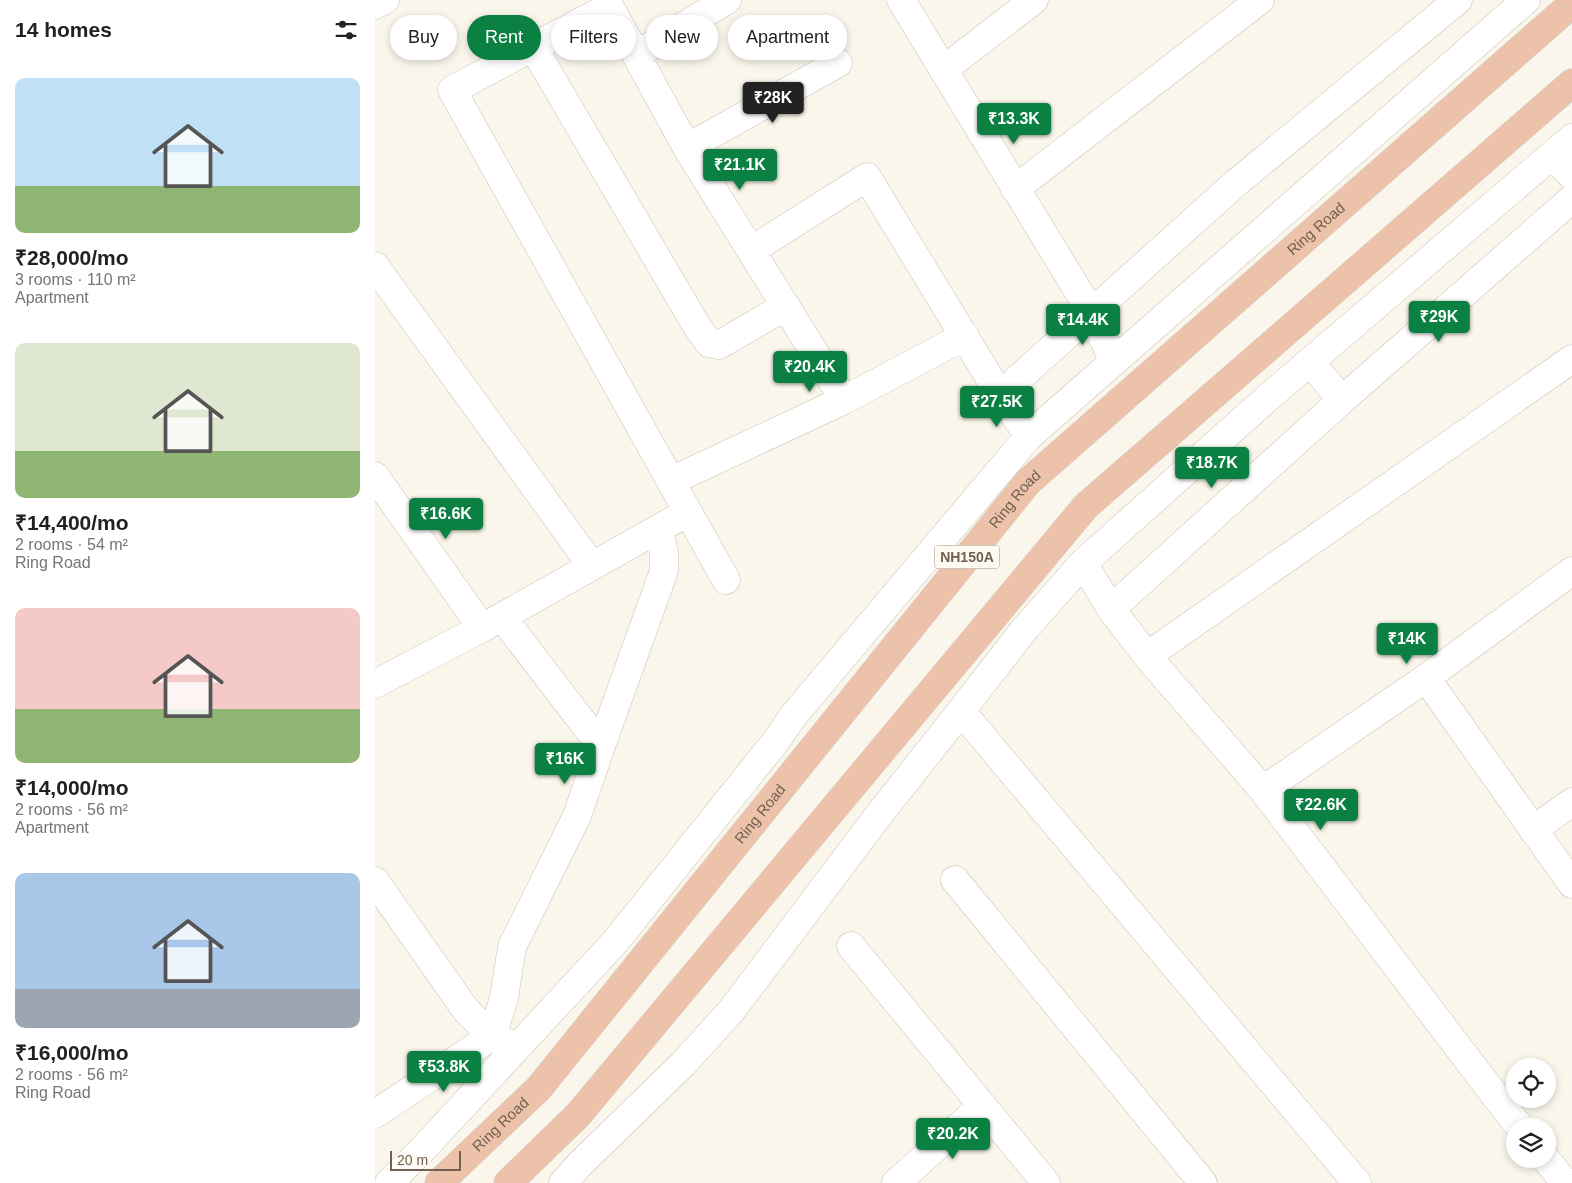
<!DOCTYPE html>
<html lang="en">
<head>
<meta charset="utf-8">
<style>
	:root { --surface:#fff; --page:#f6f6f6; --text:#202124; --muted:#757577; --accent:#0b8043 }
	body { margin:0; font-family:Helvetica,sans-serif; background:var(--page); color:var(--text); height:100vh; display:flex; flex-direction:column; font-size:19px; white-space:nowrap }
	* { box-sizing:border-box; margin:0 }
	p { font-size:16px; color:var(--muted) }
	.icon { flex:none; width:28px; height:28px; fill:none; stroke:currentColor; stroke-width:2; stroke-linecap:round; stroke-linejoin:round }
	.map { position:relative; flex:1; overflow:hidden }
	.panel { display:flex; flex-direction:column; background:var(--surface); width:375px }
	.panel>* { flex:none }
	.hud { position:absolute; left:15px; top:15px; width:475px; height:45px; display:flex; gap:10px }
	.fabs { position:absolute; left:1131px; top:1058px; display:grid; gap:10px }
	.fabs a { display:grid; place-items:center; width:50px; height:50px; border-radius:50%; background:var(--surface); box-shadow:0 2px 8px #0003; font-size:25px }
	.scale { position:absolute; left:15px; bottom:12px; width:71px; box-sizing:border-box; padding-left:5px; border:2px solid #736051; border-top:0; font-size:14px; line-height:18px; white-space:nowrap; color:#736051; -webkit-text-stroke:4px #fdfaf1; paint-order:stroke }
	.price { position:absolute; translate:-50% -42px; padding:0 11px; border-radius:5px; background:var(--accent); color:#fff; font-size:16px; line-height:32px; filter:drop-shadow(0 1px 2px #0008) }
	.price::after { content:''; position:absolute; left:50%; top:30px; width:15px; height:11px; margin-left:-8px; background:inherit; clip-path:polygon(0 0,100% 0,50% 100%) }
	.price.on { background:#222; color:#fff }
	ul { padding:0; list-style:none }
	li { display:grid; align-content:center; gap:10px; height:265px; padding:0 15px }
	li span { display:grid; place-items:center; height:155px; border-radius:10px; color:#555 }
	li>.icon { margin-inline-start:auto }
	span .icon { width:90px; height:90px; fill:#fffc; stroke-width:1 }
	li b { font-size:21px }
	h2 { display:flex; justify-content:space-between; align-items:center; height:60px; padding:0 15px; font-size:21px }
	.pill { padding:0 18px; border-radius:22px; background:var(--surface); box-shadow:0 2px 8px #0003; font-size:18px; line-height:45px }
	.pill.on { background:var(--accent); color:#fff }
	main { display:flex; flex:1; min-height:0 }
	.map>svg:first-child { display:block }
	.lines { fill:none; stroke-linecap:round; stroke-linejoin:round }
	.minor-casing { stroke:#ccbfb2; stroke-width:29 }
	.highway-casing { stroke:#d8d2ce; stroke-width:29 }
	.minor { stroke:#fff; stroke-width:28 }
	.highway { stroke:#ecc2aa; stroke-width:28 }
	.labels { text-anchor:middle; stroke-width:5; stroke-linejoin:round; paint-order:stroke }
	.shield { fill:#fdfaf1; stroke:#9c8e81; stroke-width:1 }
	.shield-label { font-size:14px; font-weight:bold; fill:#736051 }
	.street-label { font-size:15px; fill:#736051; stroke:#fdfaf1 }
</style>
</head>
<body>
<main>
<section class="panel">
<h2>14 homes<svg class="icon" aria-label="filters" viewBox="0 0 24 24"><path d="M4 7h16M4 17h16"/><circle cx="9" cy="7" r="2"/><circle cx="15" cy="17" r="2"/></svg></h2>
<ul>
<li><span style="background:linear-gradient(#bfe0f5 70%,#8fb573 0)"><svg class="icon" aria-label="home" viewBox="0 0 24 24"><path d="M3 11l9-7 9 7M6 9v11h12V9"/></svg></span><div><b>₹28,000/mo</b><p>3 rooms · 110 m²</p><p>Apartment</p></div></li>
<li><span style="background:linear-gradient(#dfe7d0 70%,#8fb573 0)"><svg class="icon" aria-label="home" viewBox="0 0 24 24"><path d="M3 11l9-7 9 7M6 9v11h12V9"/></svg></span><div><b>₹14,400/mo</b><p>2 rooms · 54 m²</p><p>Ring Road</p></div></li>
<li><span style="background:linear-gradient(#f6c9c9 65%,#8fb573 0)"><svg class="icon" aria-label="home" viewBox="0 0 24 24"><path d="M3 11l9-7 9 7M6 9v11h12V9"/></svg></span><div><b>₹14,000/mo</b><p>2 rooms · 56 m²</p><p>Apartment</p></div></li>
<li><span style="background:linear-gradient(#a9c7e8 75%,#9aa5b1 0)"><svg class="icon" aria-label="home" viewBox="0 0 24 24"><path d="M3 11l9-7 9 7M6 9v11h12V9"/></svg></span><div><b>₹16,000/mo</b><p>2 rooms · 56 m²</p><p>Ring Road</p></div></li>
</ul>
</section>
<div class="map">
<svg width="1197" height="1183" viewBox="0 0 1197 1183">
	<rect width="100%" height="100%" fill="#faf6eb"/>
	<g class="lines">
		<defs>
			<path id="minor" d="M 231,0 L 312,148 L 469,400
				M 526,0 L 716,312 L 739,362
				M 0,5 L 10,0
				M 234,7 L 77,90 L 351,580
				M 158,47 L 323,328 L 334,343 L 344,345 L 411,306
				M 261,55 L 352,0
				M 568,70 L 659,0
				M 312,148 L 463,63
				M 1177,155 L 1197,176
				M 640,189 L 885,0
				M 377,250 L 492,177 L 625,395 L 654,436
				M 0,266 L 217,566
				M 935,362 L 967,400 L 1197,199
				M 625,395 L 861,183 L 1083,0
				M 0,476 L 107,628
				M 296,481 L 469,400 L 590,336
				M 708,563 L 736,609 L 772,656 L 888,790 L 1118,1093 L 1144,1126
				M 736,609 L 967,400
				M 127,617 L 226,746
				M 772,656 L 1197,359
				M 1051,678 L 1197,884
				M 0,684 L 107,628 L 299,520
				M 586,711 L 982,1183
				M 888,790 L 1051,678 L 1197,571
				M 1158,830 L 1197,802
				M 580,880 L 828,1183
				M 0,881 L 91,1010 L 117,1036 L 132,1043
				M 476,946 L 671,1183
				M 0,1114 L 117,1036 L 129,998 L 137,947 L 202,816 L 226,746 L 289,571 L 289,553 L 283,529
				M 1171,1159 L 1190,1183
				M 14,1183 L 46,1151 L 240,942 L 401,741 L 419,715 L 654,436 L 1151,0
				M 188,1183 L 205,1164 L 308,1064 L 356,1011 L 503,816 L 586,711 L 648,631 L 708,563 L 897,394 L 1197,138
				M 521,1183 L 607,1106"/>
			<g id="highway">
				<path id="s1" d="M 64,1183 L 164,1088 L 653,482 L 1197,4"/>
				<path d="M 133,1183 L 203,1115 L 711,506 L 1197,83"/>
			</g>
		</defs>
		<use href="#minor" class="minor-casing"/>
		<use href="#highway" class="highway-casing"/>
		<use href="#minor" class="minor"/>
		<use href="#highway" class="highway"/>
	</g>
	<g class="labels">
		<rect class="shield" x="559.5" y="545.5" width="65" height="23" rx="4"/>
		<g class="shield-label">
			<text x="592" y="562">NH150A</text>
		</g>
		<g class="street-label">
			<text dy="5" stroke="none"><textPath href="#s1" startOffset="1300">Ring Road</textPath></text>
			<text dy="5" stroke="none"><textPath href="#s1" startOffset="895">Ring Road</textPath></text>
			<text dy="5" stroke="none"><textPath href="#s1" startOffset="490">Ring Road</textPath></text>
			<text dy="5" stroke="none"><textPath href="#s1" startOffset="85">Ring Road</textPath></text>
		</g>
	</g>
</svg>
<div class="fabs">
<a><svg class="icon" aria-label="locate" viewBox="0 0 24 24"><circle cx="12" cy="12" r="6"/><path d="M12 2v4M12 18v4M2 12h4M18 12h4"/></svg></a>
<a><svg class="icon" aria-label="layers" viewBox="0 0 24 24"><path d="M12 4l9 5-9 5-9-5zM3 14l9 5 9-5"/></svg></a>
</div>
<div class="scale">20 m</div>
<b class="price on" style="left:398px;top:124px">₹28K</b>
<b class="price" style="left:639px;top:145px">₹13.3K</b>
<b class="price" style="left:365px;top:191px">₹21.1K</b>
<b class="price" style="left:1064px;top:343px">₹29K</b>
<b class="price" style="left:708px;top:346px">₹14.4K</b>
<b class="price" style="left:435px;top:393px">₹20.4K</b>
<b class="price" style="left:622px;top:428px">₹27.5K</b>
<b class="price" style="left:837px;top:489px">₹18.7K</b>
<b class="price" style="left:71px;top:540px">₹16.6K</b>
<b class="price" style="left:1032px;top:665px">₹14K</b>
<b class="price" style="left:190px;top:785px">₹16K</b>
<b class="price" style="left:946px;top:831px">₹22.6K</b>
<b class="price" style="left:69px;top:1093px">₹53.8K</b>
<b class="price" style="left:578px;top:1160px">₹20.2K</b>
<div class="hud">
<a class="pill">Buy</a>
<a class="pill on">Rent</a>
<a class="pill">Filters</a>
<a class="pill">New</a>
<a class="pill">Apartment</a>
</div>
</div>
</main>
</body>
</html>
